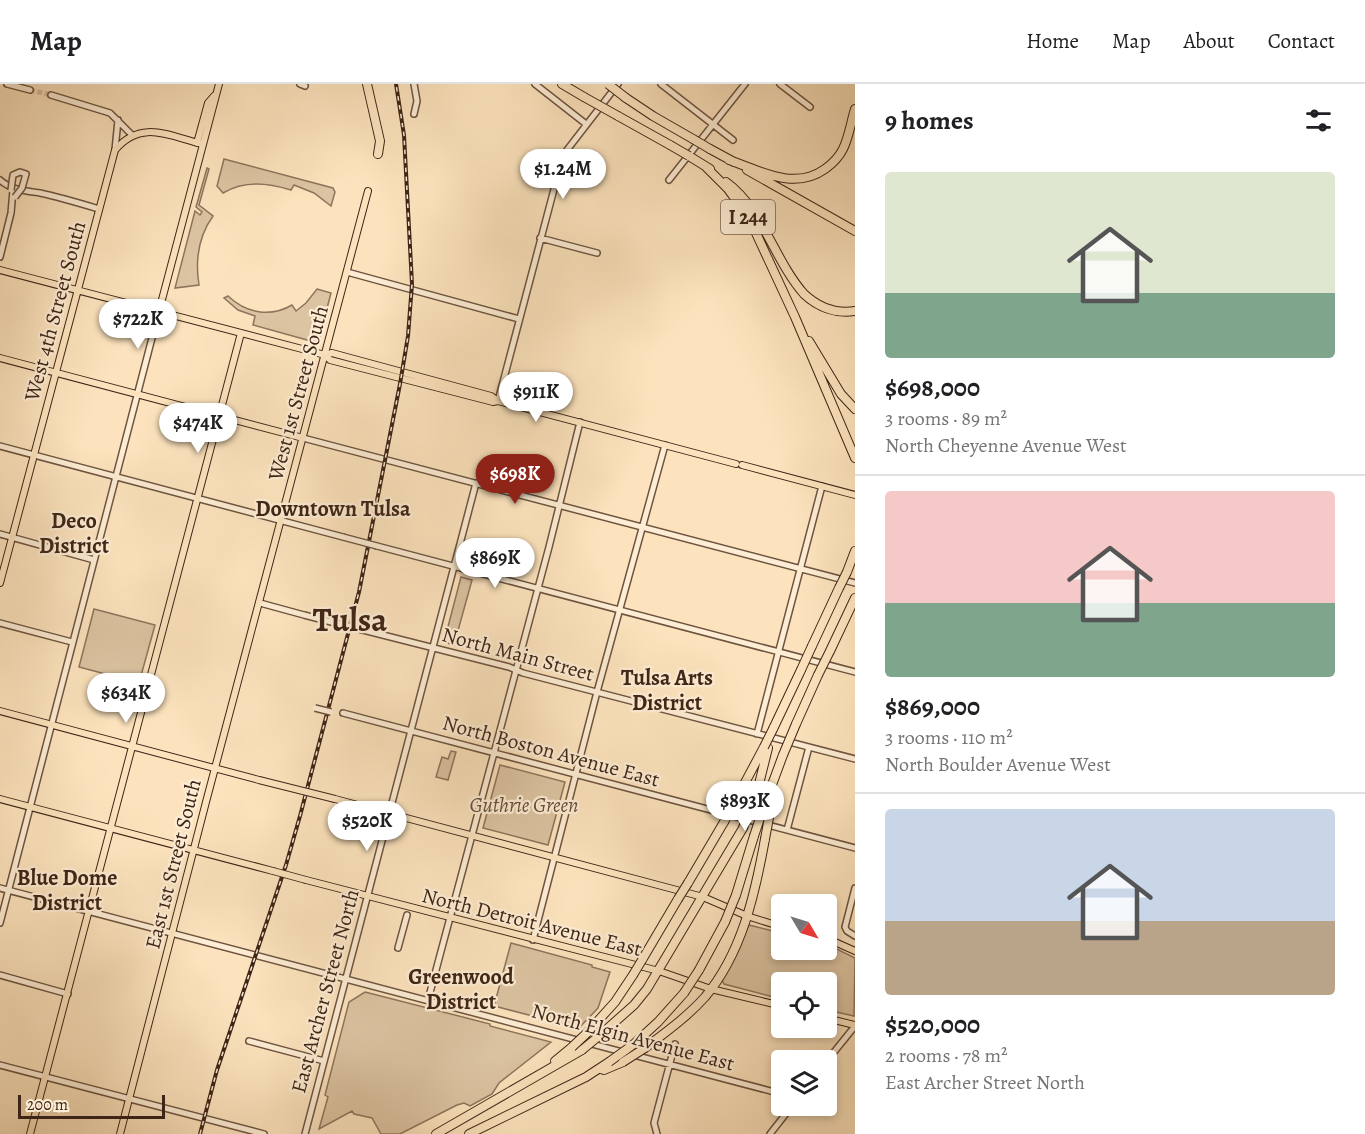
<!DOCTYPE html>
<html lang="en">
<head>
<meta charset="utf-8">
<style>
	:root { --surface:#fff; --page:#f6f6f6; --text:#202124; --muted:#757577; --line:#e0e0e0; --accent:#8f2418 }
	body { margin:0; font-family:Alegreya,serif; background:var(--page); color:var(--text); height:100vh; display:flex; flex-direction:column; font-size:22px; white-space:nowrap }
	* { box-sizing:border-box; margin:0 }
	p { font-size:20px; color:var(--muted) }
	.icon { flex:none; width:33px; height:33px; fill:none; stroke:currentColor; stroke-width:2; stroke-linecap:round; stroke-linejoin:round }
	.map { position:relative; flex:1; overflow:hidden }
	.drawer { display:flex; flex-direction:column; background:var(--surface); width:510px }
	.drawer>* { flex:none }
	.needle { width:39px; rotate:128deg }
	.controls { position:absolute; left:771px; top:810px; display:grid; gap:12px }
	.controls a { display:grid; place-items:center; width:66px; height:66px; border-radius:6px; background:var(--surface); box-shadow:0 3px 9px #0003; font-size:30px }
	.scale { position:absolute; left:18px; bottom:15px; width:147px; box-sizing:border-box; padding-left:6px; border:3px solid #3f2517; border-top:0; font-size:16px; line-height:21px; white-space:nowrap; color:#3f2517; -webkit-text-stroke:4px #fdedd4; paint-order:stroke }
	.price { position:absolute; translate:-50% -51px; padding:0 14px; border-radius:21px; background:#fff; color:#222; font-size:20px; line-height:39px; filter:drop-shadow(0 2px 3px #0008) }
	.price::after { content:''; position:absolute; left:50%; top:36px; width:18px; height:14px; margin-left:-9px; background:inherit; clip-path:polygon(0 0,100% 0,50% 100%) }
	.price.active { background:var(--accent); color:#fff }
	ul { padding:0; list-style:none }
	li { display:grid; align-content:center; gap:12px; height:318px; padding:0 30px }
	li+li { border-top:2px solid var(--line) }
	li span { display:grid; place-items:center; height:186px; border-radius:6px; color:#555 }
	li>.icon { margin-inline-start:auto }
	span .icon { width:108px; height:108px; fill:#fffc; stroke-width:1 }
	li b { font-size:26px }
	h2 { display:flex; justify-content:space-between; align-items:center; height:72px; padding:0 30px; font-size:26px }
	header { display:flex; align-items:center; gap:36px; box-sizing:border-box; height:84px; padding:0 30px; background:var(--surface); border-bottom:2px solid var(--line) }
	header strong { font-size:28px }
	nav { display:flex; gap:33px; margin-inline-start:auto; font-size:21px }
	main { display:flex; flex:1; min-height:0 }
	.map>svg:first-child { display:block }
	.green { fill:#dcc3a1; stroke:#8e745c; stroke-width:1.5 }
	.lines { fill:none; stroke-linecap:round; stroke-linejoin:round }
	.minor-tunnel { stroke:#d6bd9c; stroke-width:5; stroke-dasharray:5 2.5; stroke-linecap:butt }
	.minor-casing { stroke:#6e5440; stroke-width:8 }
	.major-casing { stroke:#3f2517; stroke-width:8 }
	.highway-casing { stroke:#3f2517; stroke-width:10 }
	.minor { stroke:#fdedd4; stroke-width:5 }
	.major { stroke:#fce3bd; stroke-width:6 }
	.highway { stroke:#fce3bd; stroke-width:8 }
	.rail-casing { stroke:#3f2517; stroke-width:4 }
	.rail { stroke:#fdedd4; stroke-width:1.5; stroke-dasharray:4.5; stroke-linecap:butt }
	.minor-bridge-casing { stroke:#6e5440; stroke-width:8; stroke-linecap:butt }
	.major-bridge-casing { stroke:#3f2517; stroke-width:8; stroke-linecap:butt }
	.highway-bridge-casing { stroke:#3f2517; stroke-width:10; stroke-linecap:butt }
	.minor-bridge { stroke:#fdedd4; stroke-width:5 }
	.major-bridge { stroke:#fce3bd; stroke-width:6 }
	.highway-bridge { stroke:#fce3bd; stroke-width:8 }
	.labels { text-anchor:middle; stroke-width:4.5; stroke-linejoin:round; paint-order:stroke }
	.shield { fill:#fdedd4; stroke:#786150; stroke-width:1.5 }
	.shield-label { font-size:20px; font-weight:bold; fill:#3f2517 }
	.street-label { font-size:21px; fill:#3f2517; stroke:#fdedd4 }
	.park-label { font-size:21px; font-style:italic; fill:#664c3a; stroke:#fdedd4 }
	.neighbourhood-label { font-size:22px; font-weight:bold; fill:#3f2517; stroke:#fdedd4 }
	.town-label { font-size:33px; font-weight:bold; fill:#3f2517; stroke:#fdedd4 }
</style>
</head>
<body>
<header>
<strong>Map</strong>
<nav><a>Home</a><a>Map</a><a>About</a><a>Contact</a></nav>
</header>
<main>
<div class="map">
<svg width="855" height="1050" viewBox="0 0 855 1050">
	<rect width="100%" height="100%" fill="#fce3bd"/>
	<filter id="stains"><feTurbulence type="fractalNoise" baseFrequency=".00333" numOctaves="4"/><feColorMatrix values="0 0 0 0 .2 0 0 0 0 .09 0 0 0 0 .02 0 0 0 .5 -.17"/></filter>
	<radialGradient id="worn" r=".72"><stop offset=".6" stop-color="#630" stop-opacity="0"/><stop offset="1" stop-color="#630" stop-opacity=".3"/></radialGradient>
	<path class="green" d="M 224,75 L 333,104 L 335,108 L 331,122 L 314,109 L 294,101 L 291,106 C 268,99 245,96 223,109 L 217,102 Z
		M 207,84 L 209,85 L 199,121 L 213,132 C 198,153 195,176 199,201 L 175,204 L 195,127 L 200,131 L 202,128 L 196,123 Z
		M 317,205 L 331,209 L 318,259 L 253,241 L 255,232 L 238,226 L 224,214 L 228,212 C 246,229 270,234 292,221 L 296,227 L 306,219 Z
		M 461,493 L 472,496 L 454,561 L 444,558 Z
		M 94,525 L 155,541 L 139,599 L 79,583 Z
		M 451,667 L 456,668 L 448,696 L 436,693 L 442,673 L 448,675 Z
		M 500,681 L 565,698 L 548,761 L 483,744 Z
		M 749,841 L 781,849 L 782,866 L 826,866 L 827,860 L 855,874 L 854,932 L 827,926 L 826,898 L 782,898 L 781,915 L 724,900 L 722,896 Z
		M 511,859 L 592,881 L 592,883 L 610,888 L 598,924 L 579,944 L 494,922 Z
		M 365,908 L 490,940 L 490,942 L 551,958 L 499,999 L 492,1010 L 470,1022 L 464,1019 L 457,1021 L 400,1050 L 381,1050 L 372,1034 L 354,1030 L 352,1027 L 319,1045 L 328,1013 L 325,1011 L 349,918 Z"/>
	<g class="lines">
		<path class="minor-tunnel" d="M 30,6 L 51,11"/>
		<defs>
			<path id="minor" d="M 7,0 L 30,6
				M 300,0 L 305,2
				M 535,0 L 586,40
				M 661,0 L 733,56
				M 780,0 L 810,23
				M 51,11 L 110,29 L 132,51
				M 414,30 L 417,17 L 414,0
				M 115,66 L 118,36
				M 0,96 C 11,106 26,107 40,109 C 59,113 79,119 99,125
				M 669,96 L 745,0
				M 540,154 L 597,169
				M 0,173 L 11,129 L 13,106
				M 347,188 L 519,235
				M 498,317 L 562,75 L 567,66 L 618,0
				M 303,354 L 855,499
				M 0,362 L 343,453
				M 0,450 L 94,476
				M 377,462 L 855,588
				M 260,519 L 304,531
				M 0,539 L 72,558
				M 363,546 L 509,583 L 523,589 L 855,675
				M 343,629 L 855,764
				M 757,650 L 822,402
				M 787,746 L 809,663
				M 0,804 L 782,1010
				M 855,804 L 845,843 L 847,847 L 855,852
				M 0,839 L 159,227
				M 533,856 L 597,608 L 665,361
				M 398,864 L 407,831
				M 0,891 L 68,910
				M 428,916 L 549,463 L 580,338
				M 249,957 L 324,977
				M 826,978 L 855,942
				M 0,981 L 264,1050
				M 305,1050 L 476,399
				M 657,1050 L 654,1039 L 675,960
				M 770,1050 L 792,1022"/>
			<path id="major" d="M 197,59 L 208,19 L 214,12
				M 0,186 L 325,271 L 330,276 L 493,318 L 498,317
				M 159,227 L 219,0
				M 325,271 L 332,269 L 491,312 L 498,317 L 736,380
				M 0,274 L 303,354
				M 742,381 L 855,411
				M 0,499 L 115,66 C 141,35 169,52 202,60
				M 0,627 L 259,696
				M 0,715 L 273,787
				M 335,715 L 703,813 L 747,832 L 782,843
				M 306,796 L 659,887 L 711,905 L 782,922
				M 826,854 L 855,867
				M 826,934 L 855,941
				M 30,1050 L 241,249
				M 120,1050 L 206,718 L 368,107"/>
			<path id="highway" d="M 367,0 L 380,57 L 378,70
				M 562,0 L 584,13
				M 626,14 L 653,32 L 693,55
				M 618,32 L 670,61
				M 710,65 L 734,78
				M 689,72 L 710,85
				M 729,76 C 761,87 794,107 825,85 C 832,80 839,73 843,65 C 849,53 851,38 855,25
				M 706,83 L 728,105 L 749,134 L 795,233 L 855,374
				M 747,86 L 855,147
				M 726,98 C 763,125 774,176 804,210 C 818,223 836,230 855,227
				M 809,257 L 841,310 L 855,325
				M 847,488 L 855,467
				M 812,562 L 839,504
				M 830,567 L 855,514
				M 796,640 L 818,591
				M 773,645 L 801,586
				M 732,723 L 764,663
				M 763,725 L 783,671
				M 749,727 L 759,700 L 768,664
				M 770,728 L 773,708
				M 688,799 L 724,738
				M 736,811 L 754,752
				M 642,876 L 678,815
				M 699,886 L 725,838
				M 587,949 L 615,918 L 633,891
				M 599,952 L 634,921 L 647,905 L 743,744
				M 634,960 L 658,938 L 684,909
				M 645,964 C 666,948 687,933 705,913 C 742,869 755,810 765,755
				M 555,977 L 572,963
				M 604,986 L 623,978
				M 436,1050 L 582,966
				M 469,1050 L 586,993 L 609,978"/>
		</defs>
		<use href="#minor" class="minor-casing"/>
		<use href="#major" class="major-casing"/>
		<use href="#highway" class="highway-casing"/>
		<use href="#minor" class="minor"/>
		<use href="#major" class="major"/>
		<use href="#highway" class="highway"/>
		<defs>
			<path id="rail" d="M 200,1050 L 217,986 L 286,781 L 300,732 L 359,508 L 400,300 L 408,252 L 412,200 L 404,51 L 396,0"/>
		</defs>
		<use href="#rail" class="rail-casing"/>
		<use href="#rail" class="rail"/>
		<defs>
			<path id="minor-bridge" d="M 11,106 L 13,91 L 20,88 L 26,90 L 22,104 L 15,113
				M 343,453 L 377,462
				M 304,531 L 363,546
				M 315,624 L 331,628"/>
			<path id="major-bridge" d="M 259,696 L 335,715
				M 273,787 L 306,796"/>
			<path id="highway-bridge" d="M 608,0 L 626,14
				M 584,13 L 618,32
				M 693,55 L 710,65
				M 670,61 L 689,72
				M 839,504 L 847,488
				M 801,586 L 812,562
				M 818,591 L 830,567
				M 764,663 L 773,645
				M 783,671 L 796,640
				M 724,738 L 732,723
				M 743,744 L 749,727
				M 754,752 L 763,725
				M 765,755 L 770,728
				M 678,815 L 688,799
				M 725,838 L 736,811
				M 633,891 L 642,876
				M 684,909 L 699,886
				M 572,963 L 587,949
				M 582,966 L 599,952
				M 609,978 L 634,960
				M 623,978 L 645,964"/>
		</defs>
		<use href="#minor-bridge" class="minor-bridge-casing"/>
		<use href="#major-bridge" class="major-bridge-casing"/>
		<use href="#highway-bridge" class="highway-bridge-casing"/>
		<use href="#minor-bridge" class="minor-bridge"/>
		<use href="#major-bridge" class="major-bridge"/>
		<use href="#highway-bridge" class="highway-bridge"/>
	</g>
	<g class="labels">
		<rect class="shield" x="721" y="116" width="54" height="34" rx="4.5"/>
		<g class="shield-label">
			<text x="748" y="140">I 244</text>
		</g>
		<g class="street-label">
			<text transform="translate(55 227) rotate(-75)" y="7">West 4th Street South</text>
			<text transform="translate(298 309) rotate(-75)" y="7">West 1st Street South</text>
			<text transform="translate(518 570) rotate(15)" y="7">North Main Street</text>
			<text transform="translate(551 667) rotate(15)" y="7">North Boston Avenue East</text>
			<text transform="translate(173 780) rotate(-76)" y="7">East 1st Street South</text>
			<text transform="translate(532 838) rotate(14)" y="7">North Detroit Avenue East</text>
			<text transform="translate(325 907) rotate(-75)" y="7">East Archer Street North</text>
			<text transform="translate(633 953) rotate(15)" y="7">North Elgin Avenue East</text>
		</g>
		<g class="park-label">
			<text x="524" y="728">Guthrie Green</text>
		</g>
		<g class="neighbourhood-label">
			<text x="333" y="432">Downtown Tulsa</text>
			<text x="74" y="444">Deco<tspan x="74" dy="25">District</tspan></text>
			<text x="667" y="601">Tulsa Arts<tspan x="667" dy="25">District</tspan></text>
			<text x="67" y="801">Blue Dome<tspan x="67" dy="25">District</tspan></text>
			<text x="461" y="900">Greenwood<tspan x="461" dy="25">District</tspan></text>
		</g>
		<g class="town-label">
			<text x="350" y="547">Tulsa</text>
		</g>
	</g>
	<rect width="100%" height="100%" filter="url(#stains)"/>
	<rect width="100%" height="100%" fill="url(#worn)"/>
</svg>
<div class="controls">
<a><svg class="needle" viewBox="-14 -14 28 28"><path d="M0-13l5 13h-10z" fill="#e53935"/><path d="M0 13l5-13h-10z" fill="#757577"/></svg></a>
<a><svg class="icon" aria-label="locate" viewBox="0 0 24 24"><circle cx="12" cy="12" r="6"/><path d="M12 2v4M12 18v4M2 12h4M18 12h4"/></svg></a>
<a><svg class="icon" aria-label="layers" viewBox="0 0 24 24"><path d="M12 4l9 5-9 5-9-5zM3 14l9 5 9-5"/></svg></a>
</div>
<div class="scale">200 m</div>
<b class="price" style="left:563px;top:116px">$1.24M</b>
<b class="price" style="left:138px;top:266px">$722K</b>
<b class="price" style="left:536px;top:339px">$911K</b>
<b class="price" style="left:198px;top:370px">$474K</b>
<b class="price active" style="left:515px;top:421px">$698K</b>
<b class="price" style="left:495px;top:505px">$869K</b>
<b class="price" style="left:126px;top:640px">$634K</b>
<b class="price" style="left:745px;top:748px">$893K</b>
<b class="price" style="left:367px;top:768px">$520K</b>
</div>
<section class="drawer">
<h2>9 homes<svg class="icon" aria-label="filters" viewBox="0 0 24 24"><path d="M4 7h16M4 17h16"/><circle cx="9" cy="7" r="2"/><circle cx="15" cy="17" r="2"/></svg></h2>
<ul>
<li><span style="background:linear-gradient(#dfe7d0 65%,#7fa58c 0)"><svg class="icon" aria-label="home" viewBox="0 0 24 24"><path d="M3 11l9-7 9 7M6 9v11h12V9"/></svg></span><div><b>$698,000</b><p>3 rooms · 89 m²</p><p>North Cheyenne Avenue West</p></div></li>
<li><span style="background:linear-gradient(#f6c9c9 60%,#7fa58c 0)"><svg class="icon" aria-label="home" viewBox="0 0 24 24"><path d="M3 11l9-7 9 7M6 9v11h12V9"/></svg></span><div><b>$869,000</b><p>3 rooms · 110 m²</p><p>North Boulder Avenue West</p></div></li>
<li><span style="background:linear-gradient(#c9d6e8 60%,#b9a48a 0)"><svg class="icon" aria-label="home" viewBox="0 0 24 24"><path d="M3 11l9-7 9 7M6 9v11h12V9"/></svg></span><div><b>$520,000</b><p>2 rooms · 78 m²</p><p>East Archer Street North</p></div></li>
</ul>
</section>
</main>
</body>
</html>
